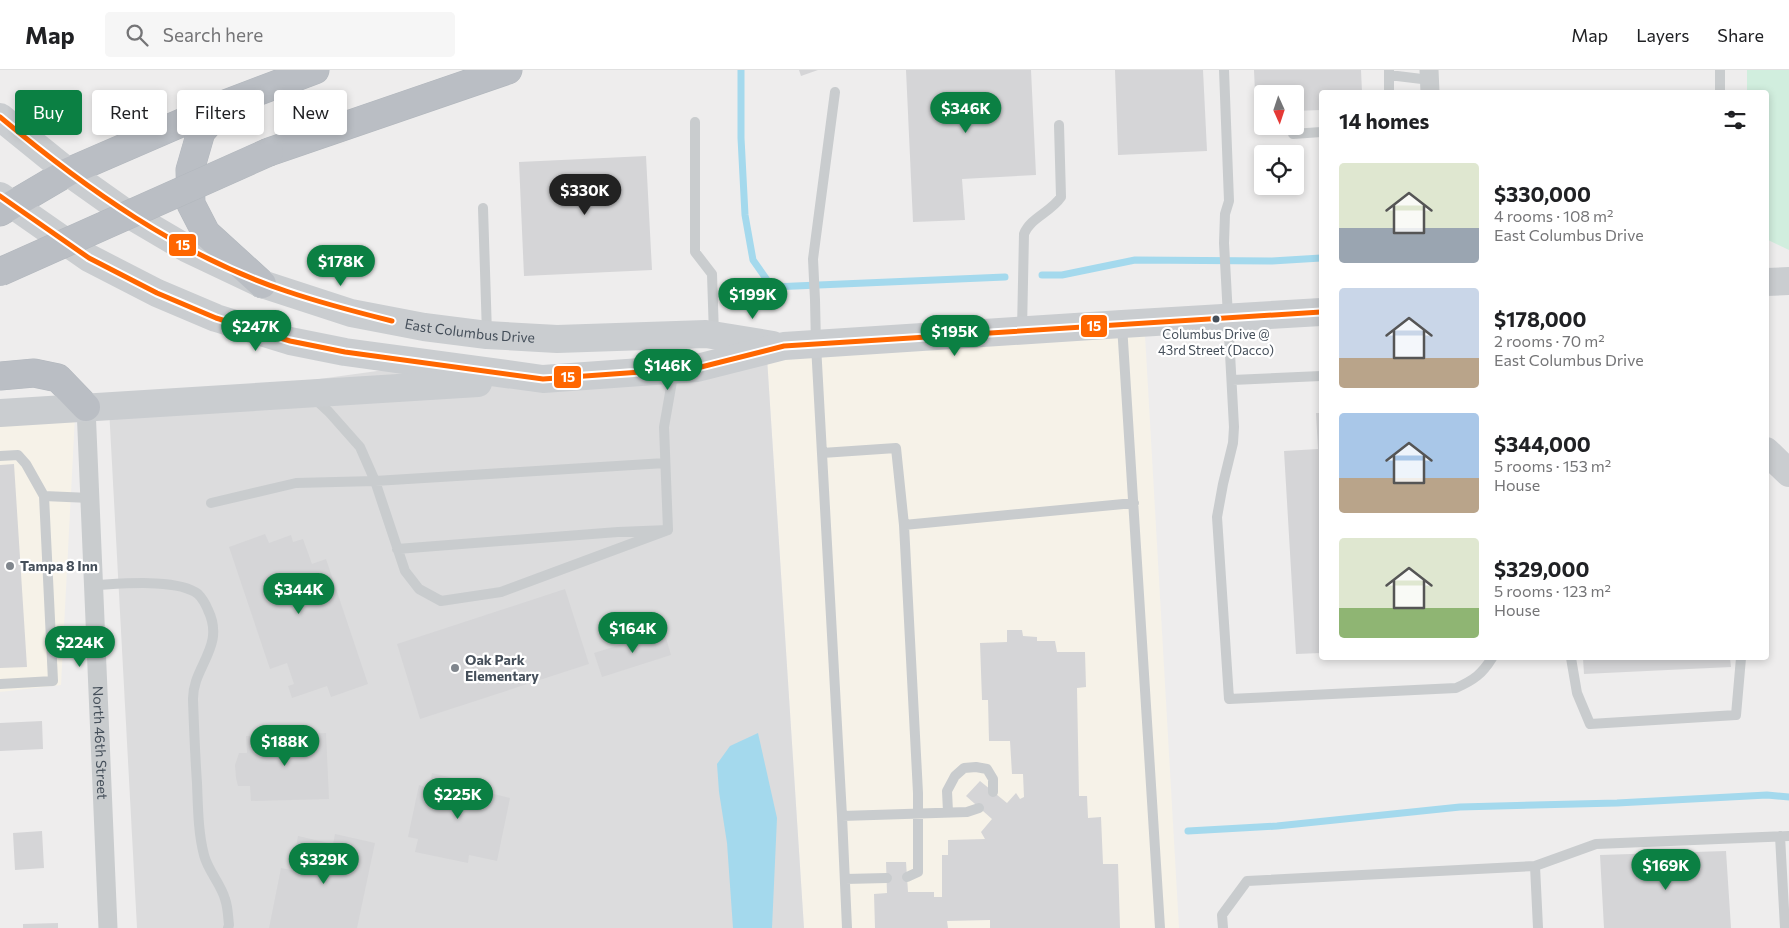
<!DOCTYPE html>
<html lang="en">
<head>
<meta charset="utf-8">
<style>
	:root { --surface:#fff; --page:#f6f6f6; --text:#202124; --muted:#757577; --line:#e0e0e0; --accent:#0b8043 }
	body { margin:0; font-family:Commissioner,sans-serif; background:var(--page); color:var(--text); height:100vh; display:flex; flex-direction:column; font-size:19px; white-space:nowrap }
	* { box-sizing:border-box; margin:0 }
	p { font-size:16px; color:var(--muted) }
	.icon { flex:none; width:28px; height:28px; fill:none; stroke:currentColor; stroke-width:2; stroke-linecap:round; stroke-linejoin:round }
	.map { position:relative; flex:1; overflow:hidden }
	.drawer { position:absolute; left:1319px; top:20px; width:450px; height:570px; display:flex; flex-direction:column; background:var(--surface); border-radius:5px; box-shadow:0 2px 8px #0003 }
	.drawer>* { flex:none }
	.guide { position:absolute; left:15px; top:20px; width:475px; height:45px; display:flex; gap:10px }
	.needle { width:32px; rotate:177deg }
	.controls { position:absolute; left:1254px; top:15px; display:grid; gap:10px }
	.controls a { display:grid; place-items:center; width:50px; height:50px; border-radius:5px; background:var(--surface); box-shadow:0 2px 8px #0003; font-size:25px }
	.price { position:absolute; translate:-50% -42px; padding:0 11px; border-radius:18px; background:var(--accent); color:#fff; font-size:16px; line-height:32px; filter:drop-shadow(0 1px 2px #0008) }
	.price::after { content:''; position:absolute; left:50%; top:30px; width:15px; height:11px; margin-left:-8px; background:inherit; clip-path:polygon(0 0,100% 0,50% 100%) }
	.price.current { background:#222; color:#fff }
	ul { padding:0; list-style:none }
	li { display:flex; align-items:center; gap:15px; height:125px; padding:0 20px }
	li span { display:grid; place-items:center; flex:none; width:140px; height:100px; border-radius:5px; color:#555 }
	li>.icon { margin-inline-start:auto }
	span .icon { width:60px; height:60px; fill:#fffc; stroke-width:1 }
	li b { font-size:21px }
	h2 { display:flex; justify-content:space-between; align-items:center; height:60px; padding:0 20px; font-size:21px }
	.chip { padding:0 18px; border-radius:5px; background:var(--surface); box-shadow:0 2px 8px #0003; font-size:18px; line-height:45px }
	.chip.current { background:var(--accent); color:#fff }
	header { display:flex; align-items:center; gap:30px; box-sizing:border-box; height:70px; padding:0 25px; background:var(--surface); border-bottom:1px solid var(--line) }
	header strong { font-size:24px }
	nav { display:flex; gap:28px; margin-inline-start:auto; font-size:18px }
	.search { width:350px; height:45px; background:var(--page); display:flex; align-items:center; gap:12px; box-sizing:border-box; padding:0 18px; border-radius:5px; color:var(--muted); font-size:19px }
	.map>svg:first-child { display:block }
	.commercial { fill:#f6f2e8 }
	.education { fill:#dcdcdd }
	.green { fill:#d1eede }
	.water { fill:#a4d9ed }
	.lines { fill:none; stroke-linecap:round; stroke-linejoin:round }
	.stream { stroke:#a4d9ed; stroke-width:7 }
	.building { fill:#d5d5d7 }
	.highway-casing { stroke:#b2b7bd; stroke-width:29 }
	.lane { stroke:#c9ccce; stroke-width:10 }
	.street { stroke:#c9ccce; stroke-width:19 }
	.secondary { stroke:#cacdd0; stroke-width:28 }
	.highway { stroke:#babec4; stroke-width:28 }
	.highway-bridge-casing { stroke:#b2b7bd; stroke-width:29; stroke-linecap:butt }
	.highway-bridge { stroke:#babec4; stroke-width:28 }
	.bus-1-casing { stroke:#fff; stroke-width:9 }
	.bus-1 { stroke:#f60; stroke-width:5 }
	.bus-dot { fill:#454f5a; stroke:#fff; stroke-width:2 }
	.poi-dot { fill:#80868d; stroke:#fff; stroke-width:2 }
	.labels { text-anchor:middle; stroke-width:4.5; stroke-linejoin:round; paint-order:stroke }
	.bus-label { font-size:13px; fill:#454f5a; stroke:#fff }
	.street-label { font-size:14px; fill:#454f5a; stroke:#fff }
	.poi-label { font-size:14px; font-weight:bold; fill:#454f5a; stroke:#fff; text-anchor:start }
	.line-badge { stroke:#fff; stroke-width:2 }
	.badge-label { font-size:14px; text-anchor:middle; font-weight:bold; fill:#fff }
</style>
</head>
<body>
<header>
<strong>Map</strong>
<div class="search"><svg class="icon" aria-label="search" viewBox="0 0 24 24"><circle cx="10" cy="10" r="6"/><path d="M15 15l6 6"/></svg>Search here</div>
<nav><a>Map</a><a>Layers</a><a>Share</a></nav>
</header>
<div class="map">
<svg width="1789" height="858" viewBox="0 0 1789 858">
	<rect width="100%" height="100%" fill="#eeeded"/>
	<path class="commercial" d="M 1145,265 L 1179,858 L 804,858 L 767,288 Z
		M 76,327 L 61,615 L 0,622 L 0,338 Z"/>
	<path class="education" d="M 767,288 L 804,858 L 137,858 L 109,338 L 428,294 L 465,298 Z"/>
	<path class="green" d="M 1747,0 L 1789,0 L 1789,180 L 1766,169 L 1766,22 L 1747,22 Z"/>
	<path class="water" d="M 758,663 L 777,748 L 772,858 L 733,858 L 727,773 L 719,722 L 717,694 L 730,676 Z"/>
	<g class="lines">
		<path class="stream" d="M 741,0 L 741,68 L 745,145 L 753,190 L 772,217 L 1005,207
			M 1042,205 L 1062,205 L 1135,190 L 1272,191 L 1321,188
			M 1188,761 L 1277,756 L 1460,737 L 1617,733 L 1767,725 L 1789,727"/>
	</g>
	<path class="building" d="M 799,0 L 818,0 L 801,6 Z
		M 906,0 L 1031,0 L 1036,105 L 962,109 L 965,150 L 913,152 Z
		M 1115,0 L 1203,0 L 1207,81 L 1118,85 Z
		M 1254,0 L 1361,0 L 1362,22 L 1321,22 L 1321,40 L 1295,41 L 1295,24 L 1262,24 L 1262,43 L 1256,43 Z
		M 646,86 L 652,200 L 524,206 L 519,92 Z
		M 1316,343 L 1321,343 L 1321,583 L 1296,584 L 1284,381 L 1318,379 Z
		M 14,394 L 27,597 L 0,598 L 0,395 Z
		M 265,464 L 269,473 L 291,465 L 293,472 L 303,469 L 312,494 L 326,489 L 368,614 L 331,627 L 327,616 L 292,628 L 288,616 L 294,614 L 287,593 L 270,599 L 229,477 Z
		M 565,519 L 589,594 L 420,649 L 397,574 Z
		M 1007,560 L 1022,560 L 1023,566 L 1037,567 L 1037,571 L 1055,571 L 1057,582 L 1085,582 L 1086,617 L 1077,618 L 1079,726 L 1087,726 L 1088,748 L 1101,747 L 1103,794 L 1118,794 L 1120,858 L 990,858 L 990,850 L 947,851 L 948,858 L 875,858 L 874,824 L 887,823 L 886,792 L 906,792 L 908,822 L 934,822 L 934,827 L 942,827 L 942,785 L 948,785 L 948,770 L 985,769 L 981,762 L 992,749 L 966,726 L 980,711 L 1007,733 L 1016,723 L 1020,729 L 1024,727 L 1023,704 L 1012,704 L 1010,671 L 989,671 L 988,630 L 982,630 L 980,573 L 1007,572 Z
		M 664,561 L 671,585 L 602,607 L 594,583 Z
		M 1583,588 L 1730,588 L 1731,597 L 1584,604 Z
		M 42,651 L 43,679 L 0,681 L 0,653 Z
		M 326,663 L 329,729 L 251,731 L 250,716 L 238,716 L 236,708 L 235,695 L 239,683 L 247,683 L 246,666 Z
		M 432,703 L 483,715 L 482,721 L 510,728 L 497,791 L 469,785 L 468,793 L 415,782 L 418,769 L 408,767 L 419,715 L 429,718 Z
		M 42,761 L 44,798 L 15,800 L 13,763 Z
		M 335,764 L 375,773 L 357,858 L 269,858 L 281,798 L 299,802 L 304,779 L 296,777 L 298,766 L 333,774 Z
		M 1726,781 L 1731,858 L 1604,858 L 1600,785 Z
		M 58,853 L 58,858 L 23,858 L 23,854 Z"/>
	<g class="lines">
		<defs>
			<path id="highway" d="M 222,38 L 201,62 L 190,100 L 191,134 L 206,163 L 262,214
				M 269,82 L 508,0
				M 0,142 L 68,102 L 225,34 L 315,0
				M 0,306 L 34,303 L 58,308 L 86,337"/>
		</defs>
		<use href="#highway" class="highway-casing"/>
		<path class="lane" d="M 1224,0 L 1229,131 L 1225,144 L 1224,173 L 1234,357 L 1233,373 L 1223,414 L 1217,447 L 1229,629 L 1456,618 C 1474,610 1482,604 1492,588
			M 1389,0 L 1389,5 L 1430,10
			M 1720,0 L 1720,22
			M 835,22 L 813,189 L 815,230 L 816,275 L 842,746 L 967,742 L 979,738
			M 1389,22 L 1389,5
			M 695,52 L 695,182 L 712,204 L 714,265
			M 1293,64 L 1321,62
			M 483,138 L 487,264
			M 1122,255 L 1160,858
			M 1022,260 L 1024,164 C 1030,148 1051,142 1061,127 L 1059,55
			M 1232,310 L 1321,306
			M 314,328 L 329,342 L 360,377 L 375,411 L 405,501 L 419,519 L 441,531 L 501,522 L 668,460
			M 822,383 L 896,378 L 904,455
			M 0,386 L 18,385 L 26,394 L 44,426 L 90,428
			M 211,433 L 296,413 L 375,411 L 665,393
			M 397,479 L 618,462 L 668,460 L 664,357 L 674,300
			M 94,515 C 119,514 178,508 198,524 C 202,528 206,535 208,540 C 226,577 192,597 193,630 C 194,658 195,685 197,713 C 198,737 198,762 204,785 C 208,801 221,814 225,829 C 228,837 228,847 229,855 L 228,858
			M 1571,588 L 1577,623 L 1590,654 L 1736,645 L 1741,588
			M 0,614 L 53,611 L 44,426
			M 948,742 L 947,721 L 955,706 L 964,698 L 976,697 L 987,699 L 993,709 L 993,722
			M 842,746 L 847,858
			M 1780,766 L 1785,858
			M 1535,796 L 1596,774 L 1789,766
			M 907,807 L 918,802 L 918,723 L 904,455 L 1134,433
			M 845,809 L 887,808
			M 1223,858 L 1222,845 L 1247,811 L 1535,796 L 1538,858"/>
		<g class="street">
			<path d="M 1429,0 L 1430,22"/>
			<path id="s1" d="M 86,337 L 108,858"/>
		</g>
		<g class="secondary">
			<path id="s2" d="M 0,47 L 68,102 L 123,141 L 186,178 L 262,214 L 351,243 L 424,257 L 487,265 L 557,269 L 706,264 L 773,275"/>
			<path d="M 0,126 L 89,188 L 157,223 L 216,248 L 290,271 L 345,282 L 543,309 L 697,298 L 784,276 L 1122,254 L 1321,242"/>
			<path d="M 1766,212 L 1789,211"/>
			<path d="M 0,343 L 478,313"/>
			<path d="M 1766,381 L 1789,403"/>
		</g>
		<use href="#highway" class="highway"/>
		<defs>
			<path id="highway-bridge" d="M 0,202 L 269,82"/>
		</defs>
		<use href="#highway-bridge" class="highway-bridge-casing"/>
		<use href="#highway-bridge" class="highway-bridge"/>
		<defs>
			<path id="bus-1" d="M 0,47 C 86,119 179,185 286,221 C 321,233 356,242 392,251
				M 0,126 L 89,188 L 157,223 L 216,248 L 290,271 L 345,282 L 543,309 L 697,298 L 784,276 L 1321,242"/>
		</defs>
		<use href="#bus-1" class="bus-1-casing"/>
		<use href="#bus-1" class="bus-1"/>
	</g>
	<circle class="bus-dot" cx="1216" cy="249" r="4.5"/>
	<g class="poi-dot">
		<circle cx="10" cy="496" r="5"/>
		<circle cx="455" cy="598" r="5"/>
	</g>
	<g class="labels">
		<g class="bus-label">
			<text x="1216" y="269">Columbus Drive @<tspan x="1216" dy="16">43rd Street (Dacco)</tspan></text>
		</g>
		<g class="street-label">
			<text dy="5" stroke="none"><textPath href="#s2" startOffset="526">East Columbus Drive</textPath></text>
			<text dy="5" stroke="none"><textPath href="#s1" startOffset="336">North 46th Street</textPath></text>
		</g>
		<g class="poi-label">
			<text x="20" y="501">Tampa 8 Inn</text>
			<text x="465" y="595">Oak Park<tspan x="465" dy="16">Elementary</tspan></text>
		</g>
	</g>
	<g class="line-badge">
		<rect x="168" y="163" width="29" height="24" rx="5" fill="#f60"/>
		<rect x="1080" y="244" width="28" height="24" rx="5" fill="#f60"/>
		<rect x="553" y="295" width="29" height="24" rx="5" fill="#f60"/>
	</g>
	<g class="badge-label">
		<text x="183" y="180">15</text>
		<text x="1094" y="261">15</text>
		<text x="568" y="312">15</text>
	</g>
</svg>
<div class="controls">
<a><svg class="needle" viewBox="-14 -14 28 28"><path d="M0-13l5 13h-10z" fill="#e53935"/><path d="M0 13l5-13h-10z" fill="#757577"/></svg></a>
<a><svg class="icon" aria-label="locate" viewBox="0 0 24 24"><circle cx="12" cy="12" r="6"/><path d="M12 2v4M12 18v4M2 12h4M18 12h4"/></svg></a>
</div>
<b class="price" style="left:966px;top:64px">$346K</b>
<b class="price current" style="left:585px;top:146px">$330K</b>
<b class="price" style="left:341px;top:217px">$178K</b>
<b class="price" style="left:753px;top:250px">$199K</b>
<b class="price" style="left:256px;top:282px">$247K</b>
<b class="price" style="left:955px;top:287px">$195K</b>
<b class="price" style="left:668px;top:321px">$146K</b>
<b class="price" style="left:299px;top:545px">$344K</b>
<b class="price" style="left:633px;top:584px">$164K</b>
<b class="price" style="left:80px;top:598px">$224K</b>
<b class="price" style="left:285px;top:697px">$188K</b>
<b class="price" style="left:458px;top:750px">$225K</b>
<b class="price" style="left:324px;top:815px">$329K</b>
<b class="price" style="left:1666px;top:821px">$169K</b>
<div class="guide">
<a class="chip current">Buy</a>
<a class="chip">Rent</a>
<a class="chip">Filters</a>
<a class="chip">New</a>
</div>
<section class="drawer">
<h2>14 homes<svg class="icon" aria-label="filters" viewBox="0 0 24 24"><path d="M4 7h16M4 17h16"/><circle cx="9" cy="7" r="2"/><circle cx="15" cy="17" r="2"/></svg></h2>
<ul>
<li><span style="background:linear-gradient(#dfe7d0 65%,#9aa5b1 0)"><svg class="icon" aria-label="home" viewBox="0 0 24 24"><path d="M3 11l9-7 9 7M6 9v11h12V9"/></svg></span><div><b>$330,000</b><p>4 rooms · 108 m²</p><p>East Columbus Drive</p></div></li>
<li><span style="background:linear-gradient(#c9d6e8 70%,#b9a48a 0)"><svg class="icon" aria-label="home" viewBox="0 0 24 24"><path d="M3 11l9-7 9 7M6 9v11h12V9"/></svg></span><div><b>$178,000</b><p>2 rooms · 70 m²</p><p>East Columbus Drive</p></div></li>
<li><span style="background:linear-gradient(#a9c7e8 65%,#b9a48a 0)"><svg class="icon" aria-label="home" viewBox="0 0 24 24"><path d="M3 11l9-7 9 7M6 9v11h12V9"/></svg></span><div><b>$344,000</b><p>5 rooms · 153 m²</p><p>House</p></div></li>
<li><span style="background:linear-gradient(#dfe7d0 70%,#8fb573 0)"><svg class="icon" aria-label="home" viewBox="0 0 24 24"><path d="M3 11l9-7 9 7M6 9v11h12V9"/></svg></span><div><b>$329,000</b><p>5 rooms · 123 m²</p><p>House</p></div></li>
</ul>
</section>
</div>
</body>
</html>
